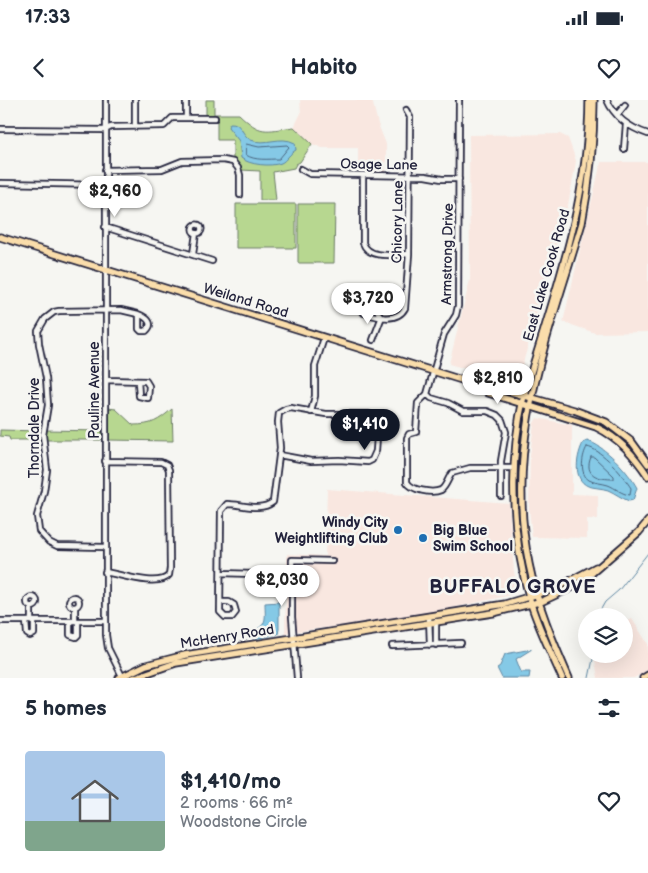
<!DOCTYPE html>
<html lang="en">
<head>
<meta charset="utf-8">
<style>
	:root { --surface:#fff; --page:#f6f6f7; --text:#1f2937; --muted:#747a83; --line:#e0e1e3; --accent:#111827 }
	body { margin:0; font-family:"Balsamiq Sans",sans-serif; background:var(--page); color:var(--text); height:100vh; display:flex; flex-direction:column; font-size:19px; white-space:nowrap }
	* { box-sizing:border-box; margin:0 }
	p { font-size:16px; color:var(--muted) }
	.icon { flex:none; width:28px; height:28px; fill:none; stroke:currentColor; stroke-width:2; stroke-linecap:round; stroke-linejoin:round }
	.map { position:relative; height:578px; overflow:hidden }
	.side { display:flex; flex-direction:column; background:var(--surface); flex:1 }
	.side>* { flex:none }
	.controls { position:absolute; left:578px; top:508px; display:grid; gap:10px }
	.controls a { display:grid; place-items:center; width:55px; height:55px; border-radius:50%; background:var(--surface); box-shadow:0 5px 20px #0002; font-size:25px }
	.price { position:absolute; translate:-50% -42px; padding:0 11px; border-radius:18px; background:#fff; color:#222; font-size:16px; line-height:32px; filter:drop-shadow(0 1px 2px #0008) }
	.price::after { content:''; position:absolute; left:50%; top:30px; width:15px; height:11px; margin-left:-8px; background:inherit; clip-path:polygon(0 0,100% 0,50% 100%) }
	.price.selected { background:var(--accent); color:#fff }
	ul { padding:0; list-style:none }
	li { display:flex; align-items:center; gap:15px; height:125px; padding:0 25px }
	li+li { border-top:1px solid var(--line) }
	li span { display:grid; place-items:center; flex:none; width:140px; height:100px; border-radius:5px; color:#555 }
	li>.icon { margin-inline-start:auto }
	span .icon { width:60px; height:60px; fill:#fffc; stroke-width:1 }
	li b { font-size:21px }
	h2 { display:flex; justify-content:space-between; align-items:center; height:60px; padding:0 25px; font-size:21px }
	.status { display:flex; justify-content:space-between; align-items:center; height:35px; padding:0 25px; background:var(--surface); direction:ltr }
	.status svg { height:14px; fill:currentColor }
	header { display:flex; justify-content:space-between; align-items:center; height:65px; padding:0 25px; background:var(--surface); font-size:22px; font-weight:700 }
	.map>svg:first-child { display:block }
	.built { fill:#f9e7e0 }
	.green { fill:#b7d790; stroke:#6c7c66 }
	.water { fill:#85c9e6; stroke:#5d86a2 }
	.lines { fill:none; stroke-linecap:round; stroke-linejoin:round }
	.shore { stroke:#4a657f; stroke-width:1 }
	.stream { stroke:#5d86a2; stroke-width:1 }
	.minor-casing { stroke:#22223b; stroke-width:8 }
	.major-casing { stroke:#22223b; stroke-width:9 }
	.minor { stroke:#f6f6f2; stroke-width:4.5 }
	.major { stroke:#faddab; stroke-width:5.5 }
	.poi-dot { fill:#1f6fb2; stroke:#f6f6f2; stroke-width:2 }
	.labels { text-anchor:middle; stroke-width:5; stroke-linejoin:round; paint-order:stroke }
	.street-label { font-size:14px; fill:#22223b; stroke:#f6f6f2 }
	.poi-label { font-size:14px; font-weight:bold; fill:#22223b; stroke:#f6f6f2; text-anchor:end }
	.district-label { font-size:19px; font-weight:bold; letter-spacing:1px; fill:#22223b; stroke:#f6f6f2 }
</style>
</head>
<body>
<div class="status"><b>17:33</b><svg viewBox="0 0 49 12"><path d="M0 12V9h3v3zM5 12V6h3v6zM10 12V3h3v9zM15 12V0h3v12zM26 1h20v11H26zM47 4h2v5h-2z"/></svg></div>
<header><svg class="icon" aria-label="back" viewBox="0 0 24 24"><path d="M15 5l-7 7 7 7"/></svg>Habito<svg class="icon" aria-label="heart" viewBox="0 0 24 24"><path d="M12 20l-8-8c-3-5 5-10 8-4 3-6 11-1 8 4z"/></svg></header>
<div class="map">
<svg width="648" height="578" viewBox="0 0 648 578">
	<rect width="100%" height="100%" fill="#f6f6f2"/>
	<filter id="ink" filterUnits="userSpaceOnUse"><feTurbulence type="fractalNoise" baseFrequency=".02" numOctaves="2"/><feDisplacementMap in="SourceGraphic" scale="10" xChannelSelector="R" yChannelSelector="G"/><feConvolveMatrix kernelMatrix="1 2 1 2 8 2 1 2 1" color-interpolation-filters="sRGB"/></filter>
	<g filter="url(#ink)">
		<path class="built" d="M 300,0 L 372,0 L 378,24 L 386,44 L 386,74 L 358,74 L 358,48 L 322,48 L 312,44 L 294,27 L 301,13 Z
			M 560,34 L 568,38 L 572,49 L 576,61 L 573,79 L 568,105 L 517,284 L 449,264 L 470,180 L 469,35 Z
			M 601,62 L 648,62 L 648,232 L 595,233 L 563,222 Z
			M 537,318 L 572,325 L 572,394 L 598,395 L 598,419 L 587,419 L 587,438 L 532,437 L 529,408 L 530,356 L 534,323 Z
			M 327,389 L 509,403 L 514,472 L 518,489 L 516,494 L 429,513 L 381,521 L 285,533 L 287,454 L 325,456 Z
			M 632,519 L 648,544 L 648,570 L 634,578 L 598,578 L 594,554 L 624,554 L 624,522 Z"/>
		<path class="green" d="M 206,0 L 214,0 L 214,14 L 239,14 C 261,35 264,31 294,27 L 312,44 L 300,62 L 296,64 L 294,68 L 273,72 L 276,100 L 260,100 L 260,71 L 241,70 L 233,61 L 233,40 L 217,40 L 217,17 L 206,16 Z
			M 236,104 L 296,104 L 296,148 L 236,148 Z
			M 298,104 L 335,104 L 334,163 L 298,163 Z
			M 108,308 L 116,309 L 133,325 C 152,325 158,321 172,309 L 173,341 L 108,340 Z
			M 0,330 L 40,331 L 40,340 L 10,340 L 9,337 L 0,336 Z
			M 45,330 L 102,331 L 101,340 L 45,340 Z"/>
		<path class="water" d="M 230,23 C 242,22 241,35 251,40 C 266,46 280,35 295,43 L 296,50 C 290,53 286,61 281,63 C 271,67 249,65 241,58 L 239,41 L 228,27 Z
			M 587,341 C 604,345 629,372 637,388 L 633,400 L 629,401 C 621,398 615,393 608,390 C 602,388 594,388 588,386 C 572,379 577,355 583,343 Z
			M 279,502 L 279,529 L 278,534 L 254,539 L 254,530 C 268,526 265,516 265,503 Z
			M 532,549 L 516,559 L 521,572 L 530,572 L 529,578 L 502,578 L 497,568 L 500,566 L 505,554 Z"/>
		<g class="lines">
			<path class="shore" d="M 246,44 L 259,47 L 287,45 L 289,47 L 279,59 C 268,59 255,61 246,55 Z
				M 587,347 C 603,350 622,374 631,388 L 630,395 C 621,394 616,388 608,385 C 602,383 594,383 589,380 C 579,374 582,355 587,347 Z
				M 591,357 L 594,357 L 614,376 L 614,379 C 599,379 583,376 591,357 Z"/>
			<path class="stream" d="M 597,516 L 605,502 L 619,490 L 648,453
				M 589,578 L 593,559 L 593,554"/>
			<defs>
				<path id="minor" d="M 106,0 L 106,535 L 108,548 L 123,578
					M 459,0 L 458,206 L 456,215 L 444,234 L 427,294 L 418,303 L 416,332 L 409,334 L 407,338 L 407,382 C 411,390 432,394 441,390 C 446,387 448,378 452,373 L 470,368 L 514,368
					M 607,0 C 615,18 630,28 648,34
					M 617,15 L 625,5
					M 186,18 L 186,0
					M 135,27 L 135,0
					M 0,29 L 105,30 L 111,27 L 164,26 L 172,18 L 215,18
					M 624,49 L 626,24
					M 301,69 L 310,74 L 425,76 L 442,79 L 459,79
					M 105,70 L 162,69 L 182,61 L 223,60 L 233,62 L 238,68 L 240,75 L 240,95
					M 363,76 L 363,143 C 369,160 395,154 409,154
					M 0,83 L 105,85
					M192.5 129a4.5 4.5 0 1 1 9 0a4.5 4.5 0 1 1-9 0Z
					M 105,127 L 212,161
					M 193,154 L 196,133
					M 373,240 L 381,219 L 376,207 L 367,204 L 364,205 L 362,210 L 364,213 C 377,217 397,223 405,208 L 409,154 L 410,17 L 406,10
					M 106,280 L 146,281 L 149,286 L 148,298 L 139,296 L 138,281
					M 427,294 L 431,298 L 448,303 L 463,311 L 487,311 L 497,315 L 502,320 L 506,332 L 501,361 L 501,396
					M 311,312 L 315,296 L 315,266 L 324,238
					M 105,447 L 57,446 L 49,442 L 39,431 L 37,416 L 44,391 L 47,370 L 43,335 L 48,305 L 46,278 L 39,244 L 38,231 L 45,219 L 54,212 L 59,211 L 121,210 L 138,214 C 146,217 155,223 146,231 L 141,231 L 139,229 L 139,215
					M 105,472 C 119,474 159,488 169,475 L 170,468 L 169,370 L 167,365 L 161,362 L 105,361
					M 221,473 L 291,475
					M27 502a5 5 0 1 1 10 0a5 5 0 1 1-10 0Z
					M69 502a5 5 0 1 1 10 0a5 5 0 1 1-10 0Z
					M 221,502 L 229,502 L 234,505 L 236,512 L 232,517 L 225,517 L 220,512 L 221,411 L 227,404 C 242,404 260,412 273,402 L 280,348 L 278,322 L 279,313 L 286,309 L 291,308 L 326,314 L 369,314 L 373,316 L 378,323 L 376,351 L 372,360 L 368,362 L 339,360 L 311,361 L 279,355
					M 429,516 L 430,545
					M 0,521 L 106,521
					M 26,521 L 27,534 L 30,536 L 34,534 L 34,521
					M 31,521 L 31,506
					M 70,521 L 70,535 L 76,537 L 78,535 L 78,521
					M 75,521 L 75,507
					M 436,521 L 436,545
					M 392,546 L 461,543
					M 297,578 L 292,517 L 292,460 L 332,461"/>
				<path id="major" d="M 0,137 L 481,286 L 485,287 L 490,286 L 574,310 L 606,322 L 632,342 L 648,364
					M 485,287 L 488,293 L 596,327 C 619,338 634,355 648,376
					M 119,578 L 146,565 L 185,555 L 505,504 L 538,494 L 560,486 L 596,467
					M 133,578 L 176,563 L 493,513 L 543,501 L 575,486 L 585,479 L 639,432 L 648,421
					M 562,578 C 551,553 539,529 531,504 C 511,437 508,363 524,295 C 553,198 589,103 589,0
					M 569,578 C 553,541 537,504 529,464 C 504,342 548,238 582,123 C 590,82 594,42 594,0
					M 643,578 L 648,575"/>
			</defs>
			<use href="#minor" class="minor-casing"/>
			<use href="#major" class="major-casing"/>
			<use href="#minor" class="minor"/>
			<use href="#major" class="major"/>
		</g>
	</g>
	<g class="poi-dot">
		<circle cx="398" cy="430" r="5"/>
		<circle cx="423" cy="438" r="5"/>
	</g>
	<g class="labels">
		<g class="street-label">
			<text transform="translate(379 64) rotate(1)" y="5">Osage Lane</text>
			<text transform="translate(397 122) rotate(-89)" y="5">Chicory Lane</text>
			<text transform="translate(447 154) rotate(-89)" y="5">Armstrong Drive</text>
			<text transform="translate(546 175) rotate(-74)" y="5">East Lake Cook Road</text>
			<text transform="translate(246 200) rotate(17)" y="5">Weiland Road</text>
			<text transform="translate(94 290) rotate(-90)" y="5">Pauline Avenue</text>
			<text transform="translate(34 328) rotate(-90)" y="5">Thorndale Drive</text>
			<text transform="translate(227 536) rotate(-9)" y="5">McHenry Road</text>
		</g>
		<g class="poi-label">
			<text x="388" y="427">Windy City<tspan x="388" dy="16">Weightlifting Club</tspan></text>
			<text x="433" y="435" text-anchor="start">Big Blue<tspan x="433" dy="16">Swim School</tspan></text>
		</g>
		<g class="district-label">
			<text x="513" y="493">BUFFALO GROVE</text>
		</g>
	</g>
</svg>
<div class="controls">
<a><svg class="icon" aria-label="layers" viewBox="0 0 24 24"><path d="M12 4l9 5-9 5-9-5zM3 14l9 5 9-5"/></svg></a>
</div>
<b class="price" style="left:115px;top:118px">$2,960</b>
<b class="price" style="left:368px;top:225px">$3,720</b>
<b class="price" style="left:498px;top:305px">$2,810</b>
<b class="price selected" style="left:365px;top:351px">$1,410</b>
<b class="price" style="left:282px;top:507px">$2,030</b>
</div>
<section class="side">
<h2>5 homes<svg class="icon" aria-label="filters" viewBox="0 0 24 24"><path d="M4 7h16M4 17h16"/><circle cx="9" cy="7" r="2"/><circle cx="15" cy="17" r="2"/></svg></h2>
<ul>
<li><span style="background:linear-gradient(#a9c7e8 70%,#7fa58c 0)"><svg class="icon" aria-label="home" viewBox="0 0 24 24"><path d="M3 11l9-7 9 7M6 9v11h12V9"/></svg></span><div><b>$1,410/mo</b><p>2 rooms · 66 m²</p><p>Woodstone Circle</p></div><svg class="icon" aria-label="heart" viewBox="0 0 24 24"><path d="M12 20l-8-8c-3-5 5-10 8-4 3-6 11-1 8 4z"/></svg></li>
</ul>
</section>
</body>
</html>
